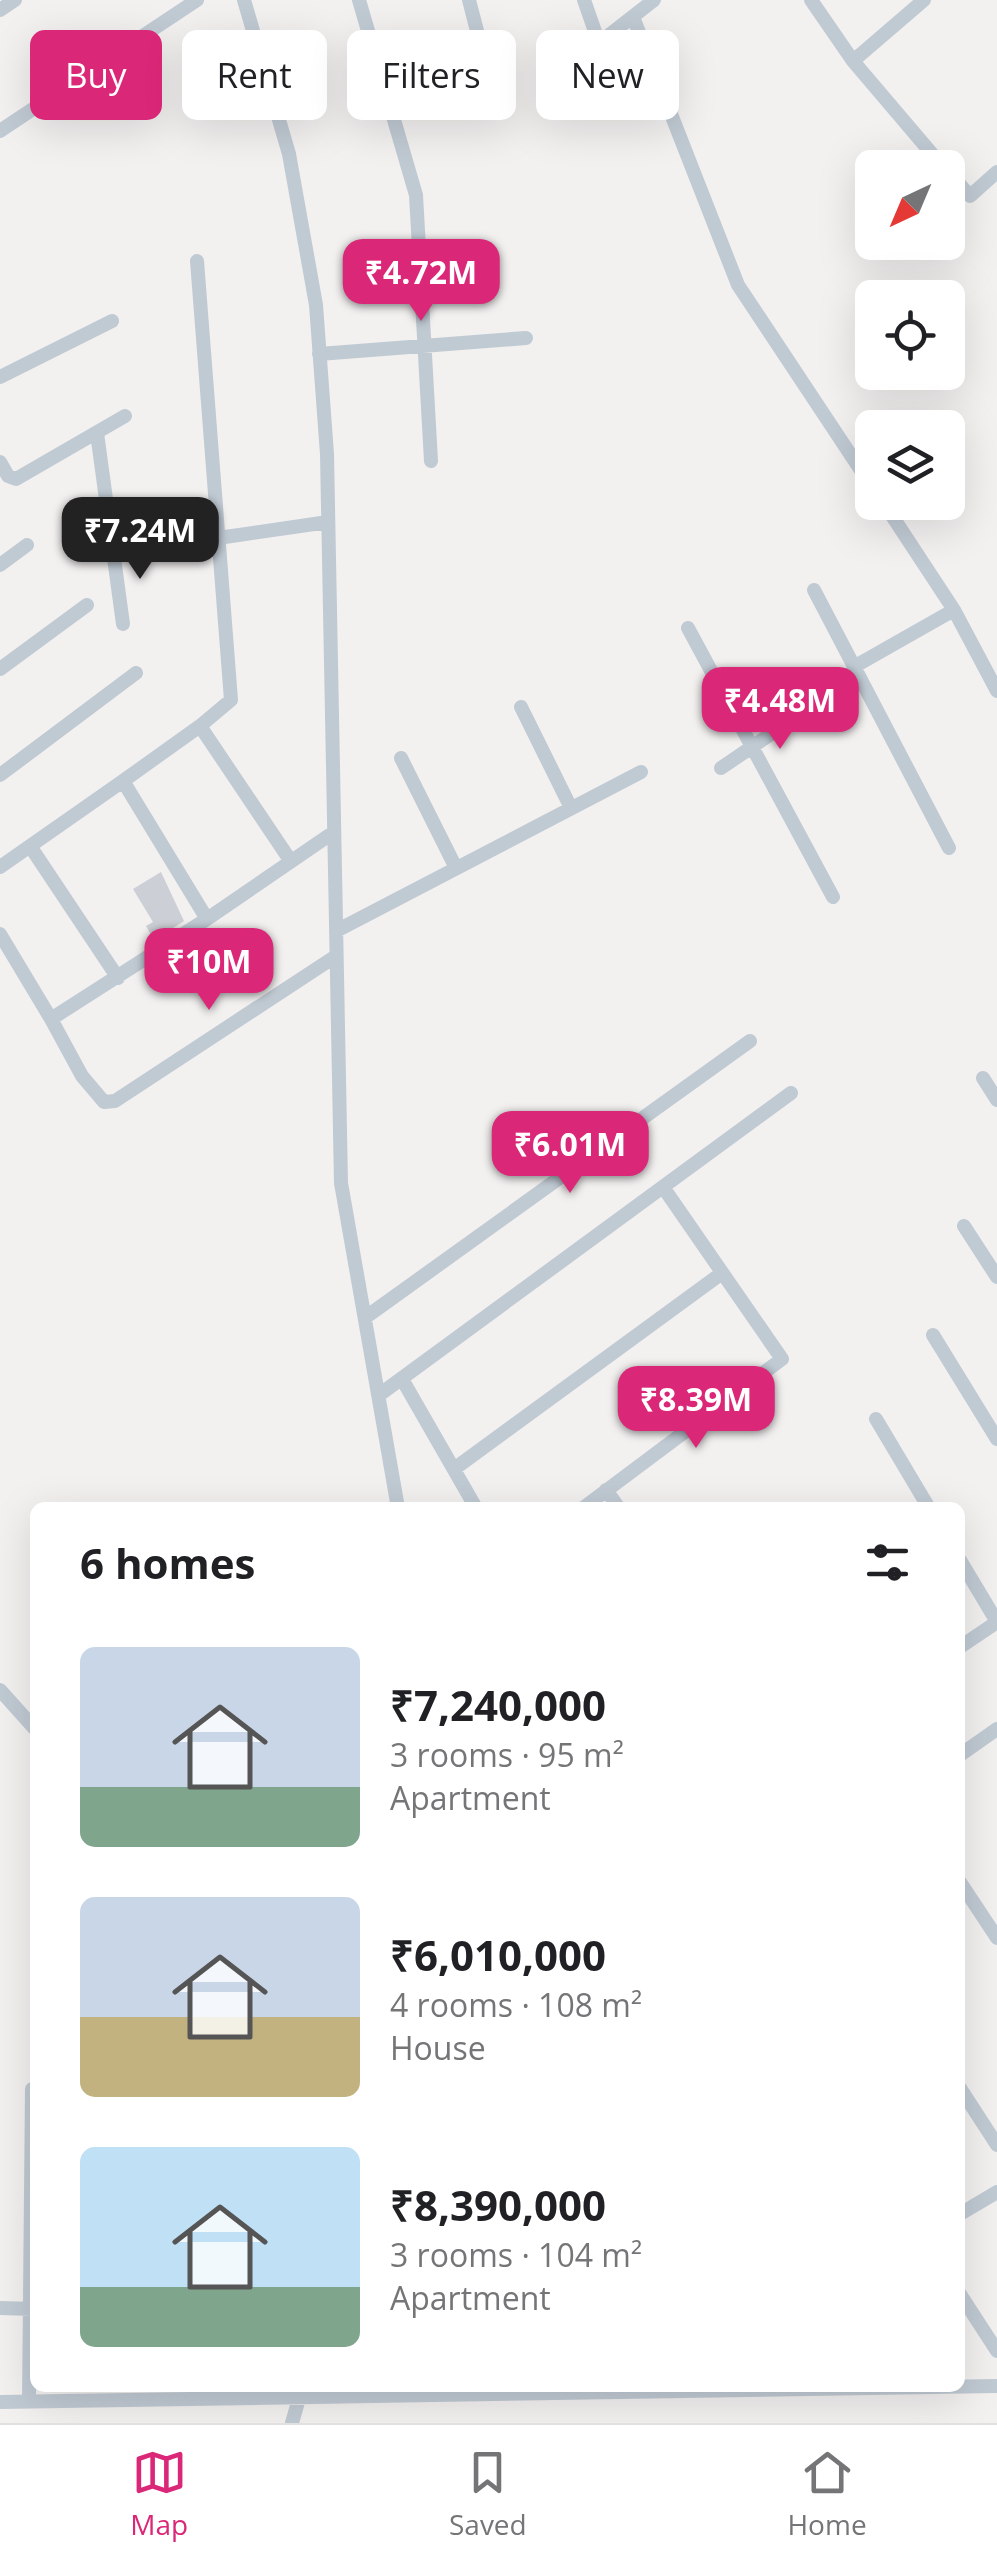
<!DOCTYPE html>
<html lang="en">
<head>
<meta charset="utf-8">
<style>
	:root { --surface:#fff; --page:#f6f6f6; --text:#202124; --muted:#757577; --line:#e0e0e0; --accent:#db2777 }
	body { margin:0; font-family:"Open Sans",sans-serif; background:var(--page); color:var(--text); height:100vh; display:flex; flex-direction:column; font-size:38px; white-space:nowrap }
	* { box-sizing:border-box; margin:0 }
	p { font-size:32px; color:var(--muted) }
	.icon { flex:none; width:55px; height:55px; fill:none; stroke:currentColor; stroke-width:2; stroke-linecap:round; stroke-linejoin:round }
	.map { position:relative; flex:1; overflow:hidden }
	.drawer { position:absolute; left:30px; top:1502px; width:935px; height:890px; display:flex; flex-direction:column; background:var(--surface); border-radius:15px; box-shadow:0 10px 40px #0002 }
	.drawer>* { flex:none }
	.hud { position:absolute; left:30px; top:30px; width:938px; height:90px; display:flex; gap:20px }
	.needle { width:65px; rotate:224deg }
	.buttons { position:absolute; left:855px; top:150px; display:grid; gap:20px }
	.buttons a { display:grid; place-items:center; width:110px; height:110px; border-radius:15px; background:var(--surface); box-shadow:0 10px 40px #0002; font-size:50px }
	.price { position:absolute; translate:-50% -85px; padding:0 22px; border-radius:20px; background:var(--accent); color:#fff; font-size:32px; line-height:65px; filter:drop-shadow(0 2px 5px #0008) }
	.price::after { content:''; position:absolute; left:50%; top:60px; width:30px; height:22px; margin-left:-15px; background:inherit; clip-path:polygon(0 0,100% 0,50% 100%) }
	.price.selected { background:#222; color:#fff }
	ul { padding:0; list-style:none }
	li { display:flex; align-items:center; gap:30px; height:250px; padding:0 50px }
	li span { display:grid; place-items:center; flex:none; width:280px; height:200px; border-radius:15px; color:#555 }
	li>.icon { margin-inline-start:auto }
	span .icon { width:120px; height:120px; fill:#fffc; stroke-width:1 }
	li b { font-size:42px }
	h2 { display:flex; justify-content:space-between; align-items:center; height:120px; padding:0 50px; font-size:42px }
	.tag { padding:0 35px; border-radius:15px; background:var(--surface); box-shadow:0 10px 40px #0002; font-size:35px; line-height:90px }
	.tag.selected { background:var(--accent); color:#fff }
	.dock { display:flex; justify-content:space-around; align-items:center; height:140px; border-top:2px solid var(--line); background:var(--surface); font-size:28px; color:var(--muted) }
	.dock a { display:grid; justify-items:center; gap:5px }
	.dock .selected { color:var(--accent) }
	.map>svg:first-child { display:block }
	.building { fill:#cccfd5 }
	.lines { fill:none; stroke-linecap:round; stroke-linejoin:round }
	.street { stroke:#c0cad3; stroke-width:14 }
</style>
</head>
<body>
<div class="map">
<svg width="997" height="2423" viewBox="0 0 997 2423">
	<rect width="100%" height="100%" fill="#f3f0f0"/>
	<path class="building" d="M 161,872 L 184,921 L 154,940 L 146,926 L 153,922 L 133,889 Z"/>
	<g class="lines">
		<path class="street" d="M 244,0 L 289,154 L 316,305 L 327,454 L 341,1183 L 398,1508
			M 359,0 L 416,195 L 431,461
			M 469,0 L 498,112
			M 584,0 L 599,43 L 654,0
			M 811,0 L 853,61 L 924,0
			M 0,10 L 15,0
			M 633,17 L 738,285 L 872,487
			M 853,61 L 944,168
			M 0,131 L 197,0
			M 948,171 L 970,196 L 997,172
			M 197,261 L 231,700 L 200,726 L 290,860
			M 319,354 L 526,338
			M 0,377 L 112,321
			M 97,433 L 123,624
			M 0,462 L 8,476 L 16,479 L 125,416
			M 883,502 L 954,610 L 997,691
			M 114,545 L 218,538 L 328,522
			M 0,565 L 27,545
			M 814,590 L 949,848
			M 688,628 L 833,897
			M 0,669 L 87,605
			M 521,707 L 571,808
			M 401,758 L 456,868
			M 721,768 L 843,685 L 857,665 L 954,610
			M 0,775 L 136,673
			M 123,781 L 200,726
			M 30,846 L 118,978
			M 0,867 L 123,781 L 207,919 L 51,1019 L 82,1076 L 104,1102 L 115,1101 L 336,956
			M 207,919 L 334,832
			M 336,931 L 641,772
			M 0,934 L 51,1019
			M 983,1078 L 997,1100
			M 964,1226 L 997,1277
			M 366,1317 L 750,1041
			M 933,1335 L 997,1439
			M 402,1379 L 476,1508
			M 379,1395 L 791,1093
			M 876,1419 L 929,1508
			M 454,1469 L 722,1273
			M 606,1490 L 619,1508
			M 583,1508 L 782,1359 L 663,1187
			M 960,1560 L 997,1622
			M 960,1647 L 997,1622
			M 0,1690 L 35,1729
			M 960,1755 L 997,1729
			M 960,1882 L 997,1938
			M 960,2088 L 997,2145
			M 960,2214 L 997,2192
			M 960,2294 L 997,2351
			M 0,2308 L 35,2309
			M 0,2402 L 997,2386
			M 29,2402 L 32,2089
			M 292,2423 L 302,2388"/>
	</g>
</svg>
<div class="buttons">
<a><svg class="needle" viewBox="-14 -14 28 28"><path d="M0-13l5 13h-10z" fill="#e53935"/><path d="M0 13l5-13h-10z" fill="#757577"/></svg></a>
<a><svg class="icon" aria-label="locate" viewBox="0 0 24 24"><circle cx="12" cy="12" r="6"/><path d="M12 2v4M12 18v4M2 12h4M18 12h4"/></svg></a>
<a><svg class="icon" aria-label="layers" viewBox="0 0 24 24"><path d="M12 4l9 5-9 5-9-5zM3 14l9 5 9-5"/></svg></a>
</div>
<b class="price" style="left:421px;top:324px">₹4.72M</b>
<b class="price selected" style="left:140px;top:582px">₹7.24M</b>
<b class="price" style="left:780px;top:752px">₹4.48M</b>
<b class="price" style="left:209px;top:1013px">₹10M</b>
<b class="price" style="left:570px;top:1196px">₹6.01M</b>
<b class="price" style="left:696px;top:1451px">₹8.39M</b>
<div class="hud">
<a class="tag selected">Buy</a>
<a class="tag">Rent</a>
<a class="tag">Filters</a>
<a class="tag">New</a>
</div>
<section class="drawer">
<h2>6 homes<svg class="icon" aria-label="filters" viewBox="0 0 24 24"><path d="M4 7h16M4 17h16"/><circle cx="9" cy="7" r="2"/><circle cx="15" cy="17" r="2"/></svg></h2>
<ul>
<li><span style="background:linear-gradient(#c9d6e8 70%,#7fa58c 0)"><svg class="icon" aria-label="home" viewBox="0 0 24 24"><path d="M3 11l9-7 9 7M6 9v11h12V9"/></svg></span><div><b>₹7,240,000</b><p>3 rooms · 95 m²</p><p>Apartment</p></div></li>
<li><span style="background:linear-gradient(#c9d6e8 60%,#c2b280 0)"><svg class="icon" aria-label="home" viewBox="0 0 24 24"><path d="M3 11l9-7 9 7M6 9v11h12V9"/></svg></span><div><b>₹6,010,000</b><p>4 rooms · 108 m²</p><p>House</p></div></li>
<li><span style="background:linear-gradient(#bfe0f5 70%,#7fa58c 0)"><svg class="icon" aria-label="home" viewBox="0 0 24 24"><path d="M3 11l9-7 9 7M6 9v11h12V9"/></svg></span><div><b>₹8,390,000</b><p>3 rooms · 104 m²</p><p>Apartment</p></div></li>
</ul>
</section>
</div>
<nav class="dock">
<a class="selected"><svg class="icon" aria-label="map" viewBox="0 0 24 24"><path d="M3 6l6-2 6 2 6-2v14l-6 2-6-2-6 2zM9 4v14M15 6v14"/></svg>Map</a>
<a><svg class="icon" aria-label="saved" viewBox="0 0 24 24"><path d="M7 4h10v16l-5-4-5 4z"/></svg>Saved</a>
<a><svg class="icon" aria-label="home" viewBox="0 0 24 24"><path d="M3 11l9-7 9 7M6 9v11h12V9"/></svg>Home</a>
</nav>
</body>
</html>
